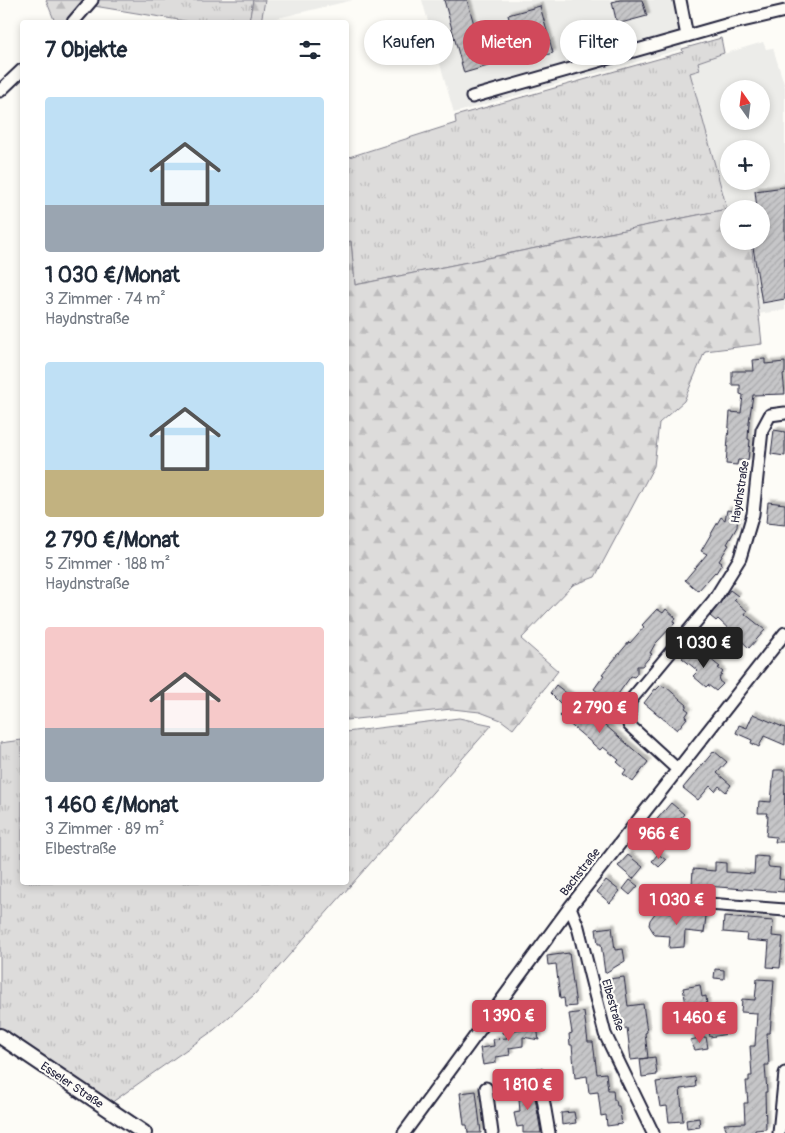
<!DOCTYPE html>
<html lang="de">
<head>
<meta charset="utf-8">
<style>
	:root { --surface:#fff; --page:#f6f6f7; --text:#1f2937; --muted:#747a83; --accent:#d1495b }
	body { margin:0; font-family:Pangolin,sans-serif; background:var(--page); color:var(--text); height:100vh; display:flex; flex-direction:column; font-size:19px; white-space:nowrap }
	* { box-sizing:border-box; margin:0 }
	p { font-size:16px; color:var(--muted) }
	.icon { flex:none; width:28px; height:28px; fill:none; stroke:currentColor; stroke-width:2; stroke-linecap:round; stroke-linejoin:round }
	.map { position:relative; flex:1; overflow:hidden }
	.panel { position:absolute; left:20px; top:20px; width:329px; height:865px; display:flex; flex-direction:column; background:var(--surface); border-radius:5px; box-shadow:0 2px 8px #0003 }
	.panel>* { flex:none }
	.guide { position:absolute; left:364px; top:20px; width:346px; height:45px; display:flex; gap:10px }
	.needle { width:32px; rotate:346deg }
	.controls { position:absolute; left:720px; top:80px; display:grid; gap:10px }
	.controls a { display:grid; place-items:center; width:50px; height:50px; border-radius:50%; background:var(--surface); box-shadow:0 2px 8px #0003; font-size:25px }
	.price { position:absolute; translate:-50% -42px; padding:0 11px; border-radius:5px; background:var(--accent); color:#fff; font-size:16px; line-height:32px; filter:drop-shadow(0 1px 2px #0008) }
	.price::after { content:''; position:absolute; left:50%; top:30px; width:15px; height:11px; margin-left:-8px; background:inherit; clip-path:polygon(0 0,100% 0,50% 100%) }
	.price.active { background:#222; color:#fff }
	ul { padding:0; list-style:none }
	li { display:grid; align-content:center; gap:10px; height:265px; padding:0 25px }
	li span { display:grid; place-items:center; height:155px; border-radius:5px; color:#555 }
	li>.icon { margin-inline-start:auto }
	span .icon { width:90px; height:90px; fill:#fffc; stroke-width:1 }
	li b { font-size:21px }
	h2 { display:flex; justify-content:space-between; align-items:center; height:60px; padding:0 25px; font-size:21px }
	.chip { padding:0 18px; border-radius:22px; background:var(--surface); box-shadow:0 2px 8px #0003; font-size:18px; line-height:45px }
	.chip.active { background:var(--accent); color:#fff }
	.map>svg:first-child { display:block }
	.built { fill:#ecece9; fill-rule:evenodd }
	.grass { fill:url(#grass-tufts); stroke:#807f8b }
	.forest { fill:url(#forest-firs); stroke:#807f8b }
	.building { fill:url(#building-hatch); stroke:#22223b; filter:url(#shadow) }
	.lines { fill:none; stroke-linecap:round; stroke-linejoin:round }
	.minor-casing { stroke:#22223b; stroke-width:15 }
	.major-casing { stroke:#22223b; stroke-width:18 }
	.minor { stroke:#fdfcf7; stroke-width:11 }
	.major { stroke:#fdfcf7; stroke-width:14 }
	.labels { text-anchor:middle; stroke-width:4.5; stroke-linejoin:round; paint-order:stroke }
	.street-label { font-size:12px; fill:#22223b; stroke:#fdfcf7 }
</style>
</head>
<body>
<div class="map">
<svg width="785" height="1133" viewBox="0 0 785 1133">
	<defs>
		<pattern id="grass-tufts" width="24" height="20" patternUnits="userSpaceOnUse" patternTransform="scale(1.25)"><rect width="24" height="20" fill="#dddcdb"/><path d="M3 7l-1-3M5 7V3M7 7l1-3M15 17l-1-3M17 17v-4M19 17l1-3" fill="none" stroke="#bdbcbd"/></pattern>
		<pattern id="forest-firs" width="22" height="20" patternUnits="userSpaceOnUse" patternTransform="scale(1.25)"><rect width="22" height="20" fill="#dddcdb"/><path d="M5 1l3.5 6h-7zM16 11l3.5 6h-7z" fill="#bdbcbd"/></pattern>
		<pattern id="building-hatch" width="6" height="6" patternUnits="userSpaceOnUse" patternTransform="scale(1.25)"><rect width="6" height="6" fill="#c6c6c8"/><path d="M-1 1l2-2M0 6l6-6M5 7l2-2" fill="none" stroke="#aaaaad"/></pattern>
		<filter id="shadow"><feDropShadow dx="3" dy="-3" stdDeviation="1" flood-color="#0004"/></filter>
	</defs>
	<rect width="100%" height="100%" fill="#fdfcf7"/>
	<filter id="ink" filterUnits="userSpaceOnUse"><feTurbulence type="fractalNoise" baseFrequency=".02" numOctaves="2"/><feDisplacementMap in="SourceGraphic" scale="10" xChannelSelector="R" yChannelSelector="G"/><feConvolveMatrix kernelMatrix="1 2 1 2 8 2 1 2 1" color-interpolation-filters="sRGB"/></filter>
	<g filter="url(#ink)">
		<path class="built" d="M 265,0 L 353,0 L 261,22 Z
			M 422,0 L 674,0 L 682,49 L 454,113 Z
			M 763,42 L 766,49 L 773,48 L 785,87 L 785,310 L 758,314 L 751,241 L 761,241 L 761,209 L 748,209 L 747,203 L 727,209 L 690,73 L 700,70 L 697,62 ZM 729,89 L 761,89 L 761,121 L 729,121 ZM 729,149 L 761,149 L 761,181 L 729,181 Z"/>
		<path class="grass" d="M 99,0 L 253,0 L 249,22 L 191,22 L 94,6 Z
			M 721,38 L 724,53 L 698,62 L 700,70 L 690,73 L 727,209 L 355,285 L 351,242 L 346,242 L 346,158 L 456,123 L 455,116 L 683,52 L 682,49 Z
			M 459,718 L 492,725 L 254,995 L 214,1030 L 111,1103 L 0,1028 L 0,743 L 22,740 L 22,882 L 346,882 L 346,732 Z"/>
		<path class="forest" d="M 46,0 L 87,0 L 68,22 L 55,22 Z
			M 253,0 L 265,0 L 261,22 L 249,22 Z
			M 747,203 L 748,209 L 729,209 L 729,241 L 751,241 L 762,344 L 705,351 L 684,401 L 659,423 L 654,466 L 595,577 L 573,585 L 521,639 L 558,671 L 513,729 L 501,720 L 480,712 L 452,709 L 346,720 L 346,242 L 351,241 L 355,285 L 727,209 Z"/>
		<path class="building" d="M 444,0 L 467,0 L 480,45 L 513,35 L 508,15 L 540,6 L 553,53 L 528,60 L 526,55 L 464,73 Z
			M 620,0 L 642,0 L 647,16 L 617,24 L 612,2 Z
			M 785,187 L 785,299 L 762,303 L 752,241 L 761,241 L 761,209 L 757,209 L 755,191 Z
			M 765,359 L 765,364 L 785,362 L 785,373 L 783,374 L 785,394 L 753,395 L 749,422 L 748,439 L 750,440 L 748,461 L 738,460 L 737,465 L 726,464 L 730,412 L 741,413 L 743,395 L 740,394 L 740,385 L 732,385 L 732,371 L 754,371 L 753,360 Z
			M 774,430 L 785,432 L 785,456 L 771,454 Z
			M 768,502 L 785,504 L 785,525 L 766,523 Z
			M 727,510 L 738,512 L 737,527 L 727,544 L 729,545 L 719,561 L 722,563 L 716,573 L 715,572 L 698,591 L 685,580 L 707,554 L 701,551 L 721,517 L 725,520 Z
			M 730,590 L 738,596 L 734,600 L 747,611 L 745,614 L 765,630 L 749,648 L 718,619 L 716,621 L 710,616 Z
			M 657,609 L 663,613 L 666,609 L 676,618 L 673,622 L 675,623 L 655,644 L 650,653 L 652,654 L 642,666 L 637,666 L 637,674 L 634,677 L 631,676 L 616,697 L 612,694 L 608,700 L 594,689 L 604,675 L 602,674 L 629,642 L 630,643 L 644,627 L 642,625 Z
			M 692,647 L 698,652 L 699,650 L 720,667 L 718,668 L 723,672 L 719,678 L 720,679 L 719,681 L 723,684 L 716,691 L 708,685 L 706,687 L 693,676 L 698,671 L 682,658 Z
			M 556,685 L 583,706 L 648,762 L 633,782 L 623,774 L 626,770 L 617,762 L 619,760 L 603,747 L 600,750 L 560,716 L 566,709 L 550,693 Z
			M 661,685 L 665,688 L 666,687 L 687,705 L 685,708 L 689,711 L 685,717 L 687,718 L 677,730 L 644,703 L 655,689 L 656,690 Z
			M 753,714 L 785,728 L 785,745 L 764,736 L 759,747 L 751,743 L 752,740 L 736,733 L 739,725 L 747,728 Z
			M 714,751 L 727,762 L 717,773 L 731,785 L 726,792 L 719,786 L 715,791 L 710,786 L 698,800 L 683,788 Z
			M 774,770 L 785,770 L 784,842 L 775,842 L 776,837 L 766,836 L 768,816 L 766,816 L 767,813 L 758,813 L 759,801 L 771,802 Z
			M 671,803 L 684,814 L 673,827 L 675,829 L 656,853 L 640,839 Z
			M 658,854 L 666,860 L 659,867 L 652,861 Z
			M 628,855 L 643,867 L 633,879 L 618,866 Z
			M 755,856 L 768,857 L 768,865 L 769,867 L 780,868 L 779,879 L 785,880 L 784,892 L 692,885 L 693,869 L 715,871 L 715,862 L 726,863 L 726,872 L 754,874 Z
			M 606,880 L 620,891 L 610,903 L 597,892 Z
			M 630,880 L 638,886 L 630,895 L 623,889 Z
			M 661,911 L 706,916 L 704,933 L 685,931 L 684,947 L 669,948 L 670,936 L 655,935 L 649,925 L 650,920 L 656,912 L 661,912 Z
			M 724,917 L 773,921 L 772,936 L 783,937 L 780,968 L 767,967 L 769,942 L 746,940 L 747,934 L 723,932 Z
			M 612,927 L 615,950 L 623,949 L 625,961 L 605,973 L 601,944 L 598,944 L 596,929 Z
			M 569,953 L 576,1006 L 565,1007 L 564,998 L 560,999 L 556,964 L 548,965 L 547,956 Z
			M 715,969 L 724,970 L 724,979 L 714,978 Z
			M 624,977 L 628,1006 L 643,1004 L 647,1032 L 645,1033 L 648,1058 L 631,1060 L 627,1028 L 620,1029 L 616,1001 L 612,1001 L 609,979 Z
			M 757,979 L 774,980 L 770,1033 L 767,1033 L 769,1065 L 765,1065 L 767,1092 L 765,1092 L 766,1129 L 755,1130 L 755,1133 L 728,1133 L 724,1124 L 745,1123 L 744,1103 L 748,1103 L 746,1081 L 749,1081 L 749,1076 L 752,1076 L 750,1046 L 755,1046 L 757,1013 L 741,1012 L 742,999 L 755,1000 Z
			M 700,985 L 702,997 L 706,996 L 707,1006 L 687,1009 L 683,988 Z
			M 584,1012 L 588,1042 L 593,1042 L 597,1074 L 606,1073 L 608,1090 L 613,1090 L 614,1100 L 616,1100 L 617,1106 L 619,1106 L 622,1124 L 607,1126 L 606,1115 L 601,1116 L 598,1092 L 589,1093 L 587,1076 L 575,1078 L 572,1045 L 570,1045 L 569,1034 L 572,1033 L 569,1014 Z
			M 724,1017 L 728,1034 L 710,1037 L 707,1020 Z
			M 536,1020 L 539,1040 L 523,1037 L 523,1046 L 509,1048 L 510,1055 L 496,1057 L 496,1063 L 483,1065 L 480,1048 L 494,1046 L 493,1039 L 507,1038 L 507,1034 L 502,1033 L 502,1032 L 521,1029 L 520,1022 Z
			M 706,1037 L 708,1048 L 695,1050 L 690,1040 Z
			M 655,1057 L 657,1075 L 642,1077 L 640,1059 Z
			M 695,1077 L 696,1087 L 680,1089 L 683,1121 L 669,1122 L 667,1106 L 660,1107 L 656,1082 Z
			M 533,1085 L 541,1133 L 523,1133 L 523,1126 L 517,1127 L 514,1113 L 520,1112 L 518,1087 Z
			M 476,1091 L 481,1133 L 468,1133 L 467,1125 L 464,1125 L 460,1093 Z
			M 574,1112 L 576,1123 L 562,1125 L 561,1113 Z
			M 699,1118 L 700,1127 L 687,1129 L 686,1120 Z"/>
		<g class="lines">
			<defs>
				<path id="minor" d="M 680,0 L 687,36
					M 73,22 L 92,0
					M 0,91 L 22,70
					M 472,97 L 729,24 L 785,11
					M 677,769 L 629,725 L 630,701 L 714,600 L 740,558 L 753,514 L 762,430 L 770,415 L 785,413
					M 668,894 L 669,901 L 785,910
					M 570,907 L 578,927 L 605,1034 L 653,1133
					M 539,1075 L 549,1133
					M 486,1088 L 492,1133
					M 404,1133 L 570,907 L 785,633
					M 779,1133 L 785,1073"/>
				<path id="major" d="M 0,1036 L 144,1133"/>
			</defs>
			<use href="#minor" class="minor-casing"/>
			<use href="#major" class="major-casing"/>
			<use href="#minor" class="minor"/>
			<use href="#major" class="major"/>
		</g>
	</g>
	<g class="labels">
		<g class="street-label">
			<text transform="translate(740 492) rotate(-81)" y="4">Haydnstraße</text>
			<text transform="translate(580 872) rotate(-52)" y="4">Bachstraße</text>
			<text transform="translate(613 1005) rotate(74)" y="4">Elbestraße</text>
			<text transform="translate(72 1085) rotate(34)" y="4">Esseler Straße</text>
		</g>
	</g>
</svg>
<div class="controls">
<a><svg class="needle" viewBox="-14 -14 28 28"><path d="M0-13l5 13h-10z" fill="#e53935"/><path d="M0 13l5-13h-10z" fill="#747a83"/></svg></a>
<a>+</a>
<a>−</a>
</div>
<b class="price active" style="left:704px;top:669px">1 030 €</b>
<b class="price" style="left:600px;top:734px">2 790 €</b>
<b class="price" style="left:659px;top:860px">966 €</b>
<b class="price" style="left:677px;top:926px">1 030 €</b>
<b class="price" style="left:509px;top:1042px">1 390 €</b>
<b class="price" style="left:700px;top:1044px">1 460 €</b>
<b class="price" style="left:528px;top:1111px">1 810 €</b>
<div class="guide">
<a class="chip">Kaufen</a>
<a class="chip active">Mieten</a>
<a class="chip">Filter</a>
</div>
<section class="panel">
<h2>7 Objekte<svg class="icon" aria-label="filters" viewBox="0 0 24 24"><path d="M4 7h16M4 17h16"/><circle cx="9" cy="7" r="2"/><circle cx="15" cy="17" r="2"/></svg></h2>
<ul>
<li><span style="background:linear-gradient(#bfe0f5 70%,#9aa5b1 0)"><svg class="icon" aria-label="home" viewBox="0 0 24 24"><path d="M3 11l9-7 9 7M6 9v11h12V9"/></svg></span><div><b>1 030 €/Monat</b><p>3 Zimmer · 74 m²</p><p>Haydnstraße</p></div></li>
<li><span style="background:linear-gradient(#bfe0f5 70%,#c2b280 0)"><svg class="icon" aria-label="home" viewBox="0 0 24 24"><path d="M3 11l9-7 9 7M6 9v11h12V9"/></svg></span><div><b>2 790 €/Monat</b><p>5 Zimmer · 188 m²</p><p>Haydnstraße</p></div></li>
<li><span style="background:linear-gradient(#f6c9c9 65%,#9aa5b1 0)"><svg class="icon" aria-label="home" viewBox="0 0 24 24"><path d="M3 11l9-7 9 7M6 9v11h12V9"/></svg></span><div><b>1 460 €/Monat</b><p>3 Zimmer · 89 m²</p><p>Elbestraße</p></div></li>
</ul>
</section>
</div>
</body>
</html>
